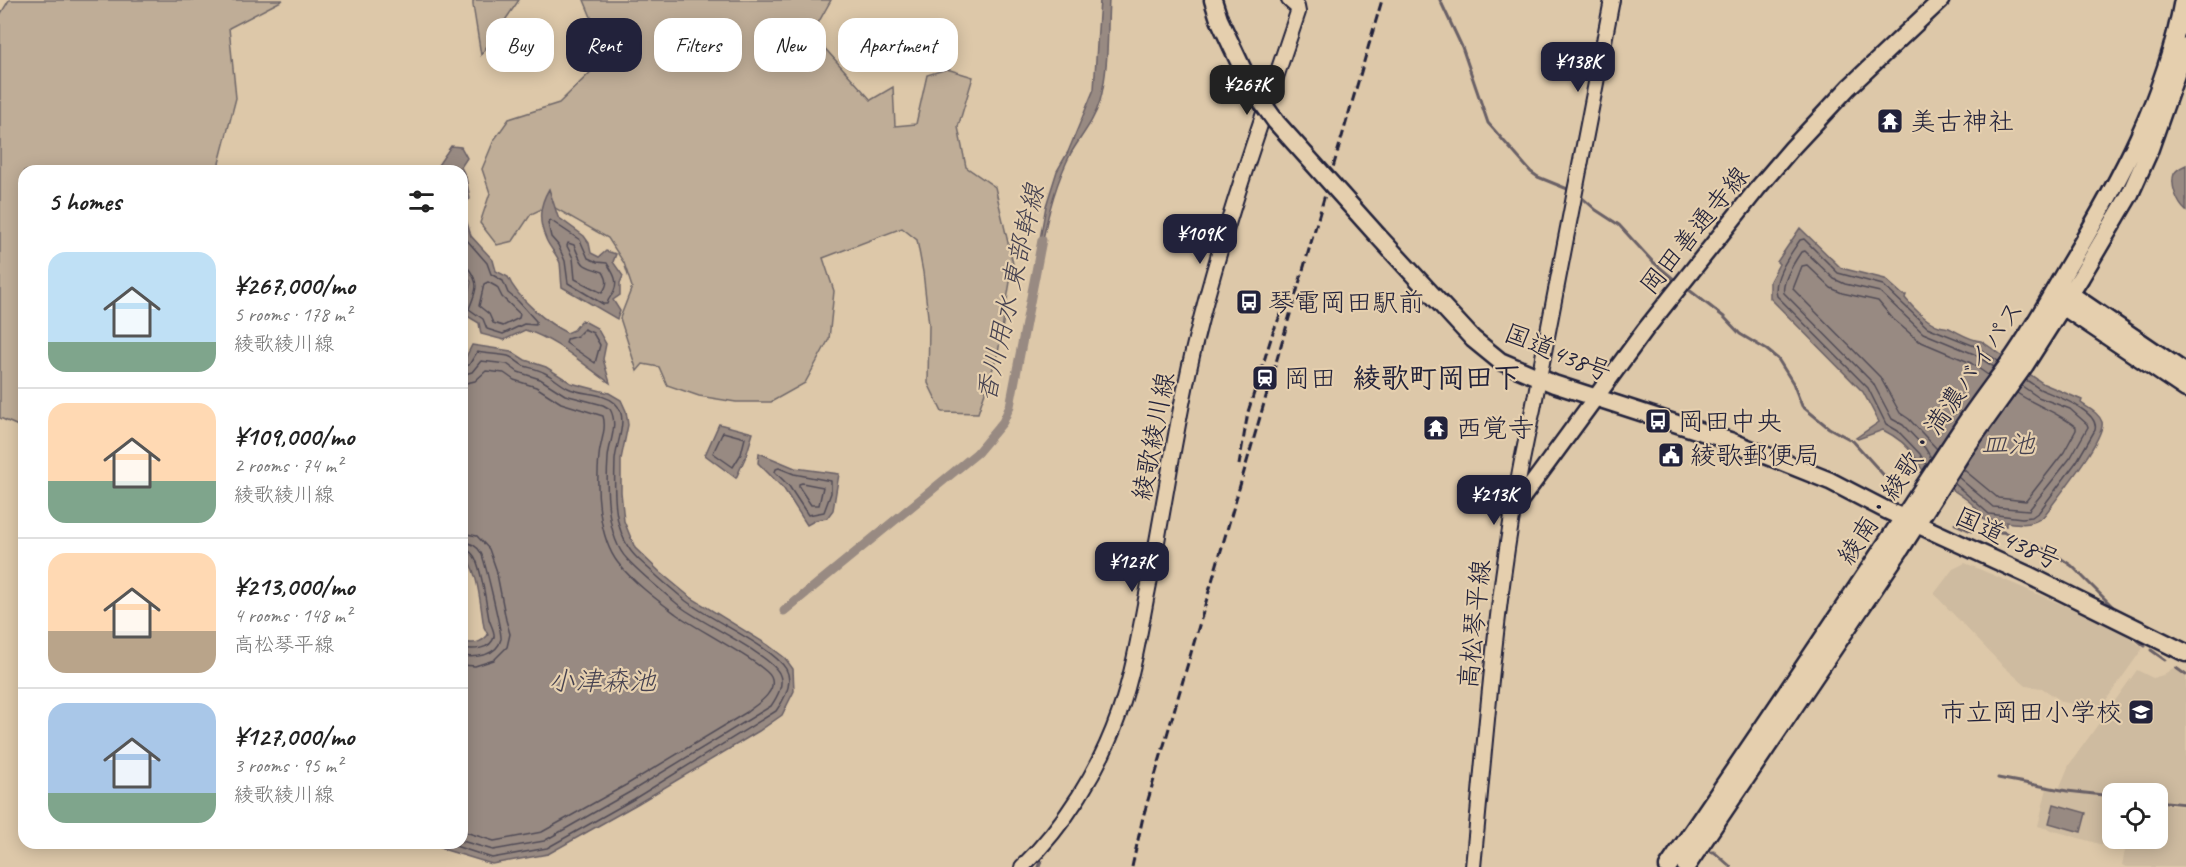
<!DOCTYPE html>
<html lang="en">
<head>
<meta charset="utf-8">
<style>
	:root { --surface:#fff; --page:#f2f2f2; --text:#222; --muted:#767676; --line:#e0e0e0; --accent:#22223b }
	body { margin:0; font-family:Caveat,"Klee One",sans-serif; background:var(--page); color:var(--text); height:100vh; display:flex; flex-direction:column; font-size:22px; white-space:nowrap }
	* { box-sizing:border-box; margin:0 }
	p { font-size:20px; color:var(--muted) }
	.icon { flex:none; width:33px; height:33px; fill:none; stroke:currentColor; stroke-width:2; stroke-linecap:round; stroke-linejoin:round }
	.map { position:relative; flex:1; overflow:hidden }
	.panel { position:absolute; left:18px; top:165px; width:450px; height:684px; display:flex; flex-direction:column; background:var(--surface); border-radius:18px; box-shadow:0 3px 15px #0003 }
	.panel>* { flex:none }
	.hud { position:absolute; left:486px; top:18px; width:570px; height:54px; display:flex; gap:12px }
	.tools { position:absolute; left:2102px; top:783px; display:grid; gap:12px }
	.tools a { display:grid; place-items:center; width:66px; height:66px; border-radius:12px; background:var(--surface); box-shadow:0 3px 15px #0003; font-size:30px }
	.price { position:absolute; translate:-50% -51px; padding:0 14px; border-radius:12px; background:var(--accent); color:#fff; font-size:20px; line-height:39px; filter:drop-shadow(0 2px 3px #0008) }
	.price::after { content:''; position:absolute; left:50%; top:36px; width:18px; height:14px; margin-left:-9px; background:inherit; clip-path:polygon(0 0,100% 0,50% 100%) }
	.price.active { background:#222; color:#fff }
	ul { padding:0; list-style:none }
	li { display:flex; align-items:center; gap:18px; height:150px; padding:0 30px }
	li+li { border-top:2px solid var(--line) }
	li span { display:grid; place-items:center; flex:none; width:168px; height:120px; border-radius:18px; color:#555 }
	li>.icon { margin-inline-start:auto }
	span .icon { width:72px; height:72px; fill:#fffc; stroke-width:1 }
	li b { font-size:26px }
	h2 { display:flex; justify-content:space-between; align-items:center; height:72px; padding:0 30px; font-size:26px }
	.pill { padding:0 21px; border-radius:18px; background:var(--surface); box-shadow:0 3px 15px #0003; font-size:21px; line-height:54px }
	.pill.active { background:var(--accent); color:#fff }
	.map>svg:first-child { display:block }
	.built { fill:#cebba0 }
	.green { fill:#bfad97; stroke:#706869; stroke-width:1.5 }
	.water { fill:#988a82; stroke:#696066; stroke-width:1.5 }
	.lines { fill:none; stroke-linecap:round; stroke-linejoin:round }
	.shore { stroke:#514c57; stroke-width:1.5 }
	.stream { stroke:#696066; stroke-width:3 }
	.canal { stroke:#988a82; stroke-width:9 }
	.secondary-casing { stroke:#22223b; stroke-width:18 }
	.primary-casing { stroke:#22223b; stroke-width:20 }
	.highway-casing { stroke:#22223b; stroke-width:21 }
	.secondary { stroke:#e5cfae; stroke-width:14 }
	.primary { stroke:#e5cfae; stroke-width:15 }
	.highway { stroke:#e5cfae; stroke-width:16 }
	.rail { stroke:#22223b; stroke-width:3; stroke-dasharray:9 4.5; stroke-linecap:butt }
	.highway-bridge-casing { stroke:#22223b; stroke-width:21; stroke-linecap:butt }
	.highway-bridge { stroke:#e5cfae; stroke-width:16 }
	.labels { text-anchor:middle; stroke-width:4.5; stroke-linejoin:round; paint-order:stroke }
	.poi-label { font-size:26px; fill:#22223b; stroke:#e5cfae; text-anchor:start }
	.street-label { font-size:26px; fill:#22223b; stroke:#e5cfae }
	.water-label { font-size:27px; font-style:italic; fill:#454150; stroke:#e5cfae }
	.quarter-label { font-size:28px; font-weight:bold; fill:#22223b; stroke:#e5cfae }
</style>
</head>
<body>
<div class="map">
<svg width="2186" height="867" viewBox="0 0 2186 867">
	<rect width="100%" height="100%" fill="#ddc8a9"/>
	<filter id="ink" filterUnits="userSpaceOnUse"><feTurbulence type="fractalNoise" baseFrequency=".0167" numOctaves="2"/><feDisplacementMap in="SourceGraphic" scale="12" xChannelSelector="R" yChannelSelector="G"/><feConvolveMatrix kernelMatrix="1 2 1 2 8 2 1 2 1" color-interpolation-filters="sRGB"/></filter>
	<g filter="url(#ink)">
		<path class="built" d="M 1965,563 L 2119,629 L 2143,648 L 2099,710 L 2063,702 L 2042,688 L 2026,686 L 2001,664 L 1934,594 L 1953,569 Z
			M 2173,668 L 2186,677 L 2186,802 L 2157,799 L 2157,794 L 2112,794 L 2112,826 L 2106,846 L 2038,826 L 2047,788 L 2059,789 L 2069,765 L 2137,670 L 2153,678 L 2163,675 Z
			M 2157,805 L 2186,806 L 2185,867 L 2127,867 L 2122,865 L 2126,846 L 2110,841 L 2112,833 L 2112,838 L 2157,838 Z"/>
		<path class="green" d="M 9,0 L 283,0 L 229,28 L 236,98 L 217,171 L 24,171 L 24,432 L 16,425 L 0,418 L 0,15 Z
			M 473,0 L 519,0 L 481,55 L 473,5 Z
			M 584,0 L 831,0 L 812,34 L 871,100 L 893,87 L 895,126 L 916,124 L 927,75 L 947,69 L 973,77 L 958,127 L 966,167 L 995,187 L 1013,264 L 998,353 L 978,413 L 942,412 L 928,383 L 929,325 L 923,272 L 917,240 L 902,228 L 823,258 L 834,291 L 829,339 L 805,383 L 771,402 L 736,402 L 699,396 L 667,385 L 659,367 L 643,364 L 637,371 L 620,318 L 632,287 L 624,263 L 608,238 L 550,205 L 531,214 L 513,241 L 497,245 L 480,223 L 490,193 L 482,169 L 494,140 L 509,119 L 559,103 L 607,56 Z"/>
		<path class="water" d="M 1100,0 L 1109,0 C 1107,33 1109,68 1100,101 C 1094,121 1081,136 1071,153 C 1055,184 1047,216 1041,250 L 1038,250 L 1046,206 L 1057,171 L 1068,152 L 1094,89 Z
			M 451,146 L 461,147 L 467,158 L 461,167 L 466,177 L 470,199 L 462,204 L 462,171 L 434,171 Z
			M 2186,165 L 2186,211 C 2177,203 2170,185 2174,174 C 2176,169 2182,167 2186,165 Z
			M 549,189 L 558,217 L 584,236 L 589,243 L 591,253 L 599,257 L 606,251 L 616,254 L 613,262 L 623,276 L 620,283 L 620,295 L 613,300 L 620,311 L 617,319 L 562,287 C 561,279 561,271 560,263 C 557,254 549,247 546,239 C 538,221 539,206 549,189 Z
			M 465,216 L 471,236 L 493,260 L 496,271 L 508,277 C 517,298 547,323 567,333 L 574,330 L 582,320 L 597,328 L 606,344 L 603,359 L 610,383 C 582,364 558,340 525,330 L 504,340 L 481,334 L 479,323 L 469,317 L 462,316 C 462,304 469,295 471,282 L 462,269 L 462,218 Z
			M 1800,228 L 1841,268 L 1885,279 L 1903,295 L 1906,295 L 1905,298 C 1913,308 1927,322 1939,326 C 1942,327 1946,327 1949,328 C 1960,333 1969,340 1981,341 L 2044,384 L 2082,400 L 2081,403 C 2088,408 2099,413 2102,422 C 2106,438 2054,502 2043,517 C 2031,526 2020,524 2006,522 L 2006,526 L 2002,525 L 2002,521 L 1984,520 C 1973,496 1941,486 1922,469 C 1918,465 1918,461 1915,457 C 1908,446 1895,436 1883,430 L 1858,439 L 1856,438 L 1879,422 L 1863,392 L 1770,298 L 1770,281 L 1779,264 L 1777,262 Z
			M 472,345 L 511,351 L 525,360 L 546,367 L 571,383 L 609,393 L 621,400 L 626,411 L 628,425 L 621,459 L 621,492 L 624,521 L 635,548 L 661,573 L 690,597 L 768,645 L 785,658 L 793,669 L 794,691 L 782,715 L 759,731 L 637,804 L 548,854 L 492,864 L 446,850 L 433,843 L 462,843 L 462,642 C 473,644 480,644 488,635 L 484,627 C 480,605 479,568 462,553 L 462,378 L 464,361 Z
			M 719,424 L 753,433 L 746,456 L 736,478 L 705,455 Z
			M 759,453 L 795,468 L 839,474 L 833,510 L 827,518 L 816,520 L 807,525 L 784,489 L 758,463 Z
			M 2054,804 L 2086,813 L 2081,832 L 2049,823 Z"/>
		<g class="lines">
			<path class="shore" d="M 550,220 L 580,240 L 588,258 L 597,262 L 607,263 C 612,272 619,280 614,291 C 612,296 608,298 607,304 L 603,304 L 568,283 L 565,261 L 558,245 L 551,237 L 548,223 Z
				M 462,225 L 466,239 L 487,263 L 491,274 L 503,281 L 508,293 L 518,301 L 536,321 L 536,325 L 524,324 L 503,334 L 487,329 L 483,319 L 469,309 C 475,292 481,286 469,269 L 462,267
				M 568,243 L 574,245 C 583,266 580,265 603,272 C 608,280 608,285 602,293 L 575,279 L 573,258 L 567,246 Z
				M 488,282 L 497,287 L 502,297 L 520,314 L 519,318 L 503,326 L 493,323 L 489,314 L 479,306 L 484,284 Z
				M 584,329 L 593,333 L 600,345 L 595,363 L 566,343 L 567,339 L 577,336 Z
				M 462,375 L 472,372 L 481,361 L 507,364 L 518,372 L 540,379 L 565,395 L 603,405 L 610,409 C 619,425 609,442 608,458 C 606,486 606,537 627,559 C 643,576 663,592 681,607 C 702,623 769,654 779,673 C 785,684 777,697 771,706 L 630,792 L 544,841 L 493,850 L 462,841
				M 462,384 L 475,381 L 486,371 L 504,373 L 514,380 L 536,387 L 561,403 L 603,416 C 607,429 600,443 599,456 C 596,487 598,537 618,563 C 633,582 656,599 676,614 C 692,626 766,665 771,677 C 778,692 756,705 747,712 L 626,785 L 542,832 L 494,841 L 462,831
				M 723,432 L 745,438 L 741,454 L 733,467 L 713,453 Z
				M 1937,449 L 1909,419 L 1900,413 L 1880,377 L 1793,289 L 1802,266 L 1807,265 L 1831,288 L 1842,293 L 1878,301 L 1893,319 L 1919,341 L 1971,363 L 1988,375
				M 1931,458 L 1925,448 L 1903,425 L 1892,419 L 1873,383 L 1784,293 C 1781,282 1795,261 1801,252 L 1805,251 L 1834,279 L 1845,284 L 1880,292 L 1923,333 L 1974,354 L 1994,367
				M 1926,465 L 1920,454 L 1898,431 L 1886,424 L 1868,388 L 1777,296 C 1772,278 1790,255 1800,240 L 1804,239 L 1838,273 L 1883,285 L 1927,327 L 1977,347 L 1998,361
				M 779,468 L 794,474 L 831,481 L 831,493 L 824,512 L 808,515 L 789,486 L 775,472 L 776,469 Z
				M 1963,469 L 1998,498 L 2026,501 L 2064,452 L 2076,430 L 2076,427 C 2058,412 2036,406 2017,393
				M 1958,477 L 1993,507 L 2029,510 L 2071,457 L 2088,427 L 2087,424 L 2070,409 L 2038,397 L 2022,386
				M 802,483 L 823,487 L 819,505 L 811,505 L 799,487 L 799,484 Z
				M 1954,483 L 1989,514 L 2022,518 L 2032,517 L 2039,512 L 2077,461 L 2095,430 C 2100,411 2056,396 2042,390 C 2037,388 2032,383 2026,380
				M 462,533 L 477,536 L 489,549 L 496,569 L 506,620 L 510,634 L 507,647 L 494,660 L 475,666 L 462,665
				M 462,542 C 470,542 477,546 481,553 C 485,560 502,634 501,639 C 497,656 476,658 462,656
				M 462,549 C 467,550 471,551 474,556 C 482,568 486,604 489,619 C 490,624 495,631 494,637 C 491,650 472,650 462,648
				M 446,843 L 492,858 L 547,848 L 634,799 L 776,711 C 784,700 794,683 786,669 C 773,647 709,619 686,601 C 669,587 653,573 638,559 C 612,535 614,492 615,460 C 616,444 630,417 615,403 C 602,392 582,395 568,388 C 560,384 553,377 545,373 C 538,369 531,368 524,366 C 518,363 514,358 508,356 C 498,354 487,354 477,352 L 469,365 L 462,367"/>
			<path class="stream" d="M 1440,0 L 1462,47 L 1488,123 L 1531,172 L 1538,177 L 1570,190
				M 1578,194 L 1596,210 L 1619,225 L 1652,261 L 1676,281
				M 1684,286 L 1724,317 L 1740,334 L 1767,350 L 1778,359 L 1793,383 L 1802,406 L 1829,428 L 1853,441 L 1898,491
				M 1955,524 L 1971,531
				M 1984,534 L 2003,532 L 2053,553 L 2072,566 L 2115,609
				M 2129,633 L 2145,646
				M 2151,650 L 2165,660
				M 2176,668 L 2186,675
				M 1998,778 L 2067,791 L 2112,796
				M 2157,801 L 2186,804
				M 1711,852 L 1714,852 L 1731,867
				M 1039,867 L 1041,861"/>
			<path class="canal" d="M 784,611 L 977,453 L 1003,422 L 1010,406 L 1042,240"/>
			<defs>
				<path id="secondary" d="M 1022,867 C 1065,825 1099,771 1119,714 C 1132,677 1139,637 1146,599 C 1164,512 1175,424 1196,339 C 1223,228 1262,120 1298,12 L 1297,7 L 1289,0
					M 1473,867 C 1488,714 1498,560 1533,409 L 1612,0"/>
				<path id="primary" d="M 1511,513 L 1645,330 L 1757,189 L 1792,148 L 1849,87 L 1941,0"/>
				<path id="highway" d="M 1213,0 L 1219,19
					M 1378,236 L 1473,339 L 1500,361 L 1554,384 L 1730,441 L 1830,481 L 1886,510 L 2028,575 L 2186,653
					M 2063,289 L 2186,373
					M 2055,301 L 2186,389
					M 1668,867 C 1768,721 1866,575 1963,427 C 1979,403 1997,380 2014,356 C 2034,327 2051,296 2069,265 C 2119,182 2166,97 2183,0
					M 1686,867 L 1900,550 L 1962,453 L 2025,365 L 2081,277 L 2130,194 L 2148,154 L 2186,46"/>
			</defs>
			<use href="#secondary" class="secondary-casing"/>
			<use href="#primary" class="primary-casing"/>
			<use href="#highway" class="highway-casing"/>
			<use href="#secondary" class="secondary"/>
			<use href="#primary" class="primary"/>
			<use href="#highway" class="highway"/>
			<path class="rail" d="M 1239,465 L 1248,412 L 1273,332 L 1284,307
				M 1132,867 L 1143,817 L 1382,0"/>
			<defs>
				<path id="highway-bridge" d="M 1219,19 L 1251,87 L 1276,122 L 1378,236"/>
			</defs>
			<use href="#highway-bridge" class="highway-bridge-casing"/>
			<use href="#highway-bridge" class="highway-bridge"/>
		</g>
	</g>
	<defs>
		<symbol id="temple-square" viewBox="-11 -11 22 22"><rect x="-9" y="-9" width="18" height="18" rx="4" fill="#22223b" stroke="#e5cfae"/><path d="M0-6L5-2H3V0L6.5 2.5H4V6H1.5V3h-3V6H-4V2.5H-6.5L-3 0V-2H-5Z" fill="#fff"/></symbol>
		<symbol id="bus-square" viewBox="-11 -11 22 22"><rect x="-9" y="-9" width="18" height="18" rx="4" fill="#22223b" stroke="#e5cfae"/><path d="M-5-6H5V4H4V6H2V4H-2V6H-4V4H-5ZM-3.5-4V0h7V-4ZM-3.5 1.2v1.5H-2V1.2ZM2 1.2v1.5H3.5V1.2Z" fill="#fff"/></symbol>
		<symbol id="station-square" viewBox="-11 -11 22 22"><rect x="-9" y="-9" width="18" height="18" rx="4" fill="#22223b" stroke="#e5cfae"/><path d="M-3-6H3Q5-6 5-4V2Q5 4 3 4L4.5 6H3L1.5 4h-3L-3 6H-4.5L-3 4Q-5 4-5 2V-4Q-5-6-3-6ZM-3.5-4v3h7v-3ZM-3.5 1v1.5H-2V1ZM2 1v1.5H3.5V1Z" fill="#fff"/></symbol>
		<symbol id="civic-square" viewBox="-11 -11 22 22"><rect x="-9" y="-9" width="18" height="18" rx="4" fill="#22223b" stroke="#e5cfae"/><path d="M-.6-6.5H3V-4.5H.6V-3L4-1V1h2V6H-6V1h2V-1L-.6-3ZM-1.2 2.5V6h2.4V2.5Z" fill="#fff"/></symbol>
		<symbol id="school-square" viewBox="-11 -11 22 22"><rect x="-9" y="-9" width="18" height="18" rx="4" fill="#22223b" stroke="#e5cfae"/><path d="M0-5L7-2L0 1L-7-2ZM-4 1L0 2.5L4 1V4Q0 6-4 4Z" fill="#fff"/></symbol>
	</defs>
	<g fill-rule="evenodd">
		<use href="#temple-square" x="1875" y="106" width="30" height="30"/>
		<use href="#bus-square" x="1234" y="287" width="30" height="30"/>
		<use href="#station-square" x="1250" y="363" width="30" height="30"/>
		<use href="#bus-square" x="1643" y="406" width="30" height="30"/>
		<use href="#temple-square" x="1421" y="413" width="30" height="30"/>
		<use href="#civic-square" x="1656" y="440" width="30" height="30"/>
		<use href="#school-square" x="2126" y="697" width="30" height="30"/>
	</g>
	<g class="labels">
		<g class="poi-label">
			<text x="1910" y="130">美古神社</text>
			<text x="1268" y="311">琴電岡田駅前</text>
			<text x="1284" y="387">岡田</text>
			<text x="1678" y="430">岡田中央</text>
			<text x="1456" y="437">西覚寺</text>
			<text x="1690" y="464">綾歌郵便局</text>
			<text x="2122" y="721" text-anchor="end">市立岡田小学校</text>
		</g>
		<g class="street-label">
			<text transform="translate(1694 230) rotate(-51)" y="9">岡田善通寺線</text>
			<text transform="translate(1558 352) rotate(22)" y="9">国道438号</text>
			<text transform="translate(1930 432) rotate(-56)" y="9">綾南・綾歌・満濃バイパス</text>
			<text transform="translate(1153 436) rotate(-79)" y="9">綾歌綾川線</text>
			<text transform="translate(2008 538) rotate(25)" y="9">国道438号</text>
			<text transform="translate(1474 624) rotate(-84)" y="9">高松琴平線</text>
		</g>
		<g class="water-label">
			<text transform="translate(1010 293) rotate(-77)" y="9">香川用水 東部幹線</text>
			<text x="2008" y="453">皿池</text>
			<text x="602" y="690">小津森池</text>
		</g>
		<g class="quarter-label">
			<text x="1437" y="387">綾歌町岡田下</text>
		</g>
	</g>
</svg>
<div class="tools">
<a><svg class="icon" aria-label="locate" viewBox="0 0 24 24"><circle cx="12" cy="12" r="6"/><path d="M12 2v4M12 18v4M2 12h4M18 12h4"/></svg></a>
</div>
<b class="price" style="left:1578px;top:93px">¥138K</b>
<b class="price active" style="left:1247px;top:116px">¥267K</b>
<b class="price" style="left:1200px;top:265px">¥109K</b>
<b class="price" style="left:1494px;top:526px">¥213K</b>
<b class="price" style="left:1132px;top:593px">¥127K</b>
<div class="hud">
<a class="pill">Buy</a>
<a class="pill active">Rent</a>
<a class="pill">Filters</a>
<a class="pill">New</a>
<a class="pill">Apartment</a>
</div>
<section class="panel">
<h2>5 homes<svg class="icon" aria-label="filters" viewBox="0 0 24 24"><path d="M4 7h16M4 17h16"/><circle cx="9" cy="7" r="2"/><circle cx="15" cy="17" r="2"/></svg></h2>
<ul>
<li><span style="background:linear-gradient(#bfe0f5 75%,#7fa58c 0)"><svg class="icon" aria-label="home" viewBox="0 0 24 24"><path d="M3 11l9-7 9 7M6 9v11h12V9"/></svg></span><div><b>¥267,000/mo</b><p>5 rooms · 178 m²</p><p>綾歌綾川線</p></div></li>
<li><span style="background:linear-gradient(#ffd9b3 65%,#7fa58c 0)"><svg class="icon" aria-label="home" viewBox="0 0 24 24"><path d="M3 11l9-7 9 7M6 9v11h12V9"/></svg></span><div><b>¥109,000/mo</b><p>2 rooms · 74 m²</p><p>綾歌綾川線</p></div></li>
<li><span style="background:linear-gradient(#ffd9b3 65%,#b9a48a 0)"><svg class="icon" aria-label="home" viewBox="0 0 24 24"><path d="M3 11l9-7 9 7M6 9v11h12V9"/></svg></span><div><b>¥213,000/mo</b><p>4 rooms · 148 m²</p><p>高松琴平線</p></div></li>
<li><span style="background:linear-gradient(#a9c7e8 75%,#7fa58c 0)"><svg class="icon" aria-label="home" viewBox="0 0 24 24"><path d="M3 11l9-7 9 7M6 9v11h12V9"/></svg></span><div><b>¥127,000/mo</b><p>3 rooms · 95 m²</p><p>綾歌綾川線</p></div></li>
</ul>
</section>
</div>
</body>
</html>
